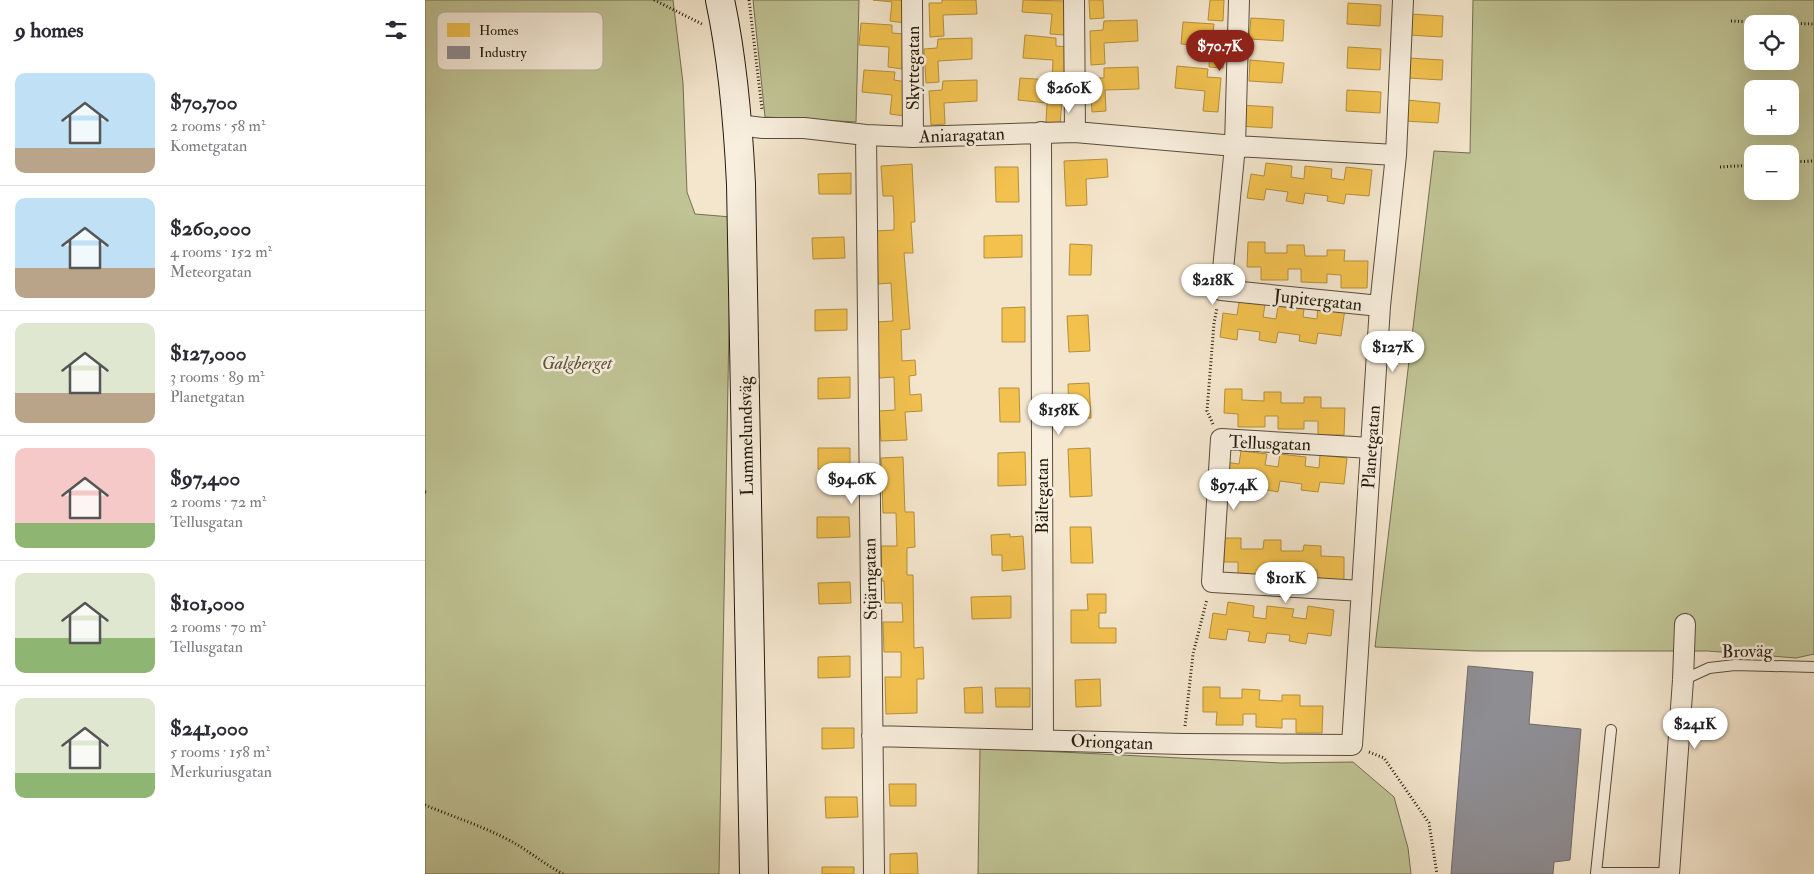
<!DOCTYPE html>
<html lang="en">
<head>
<meta charset="utf-8">
<style>
	:root { --surface:#fff; --page:#f7f7f7; --text:#2b2b33; --muted:#7c7c81; --line:#e1e1e2; --accent:#8f2418 }
	body { margin:0; font-family:"IM FELL Double Pica",serif; background:var(--page); color:var(--text); height:100vh; display:flex; flex-direction:column; font-size:19px; white-space:nowrap }
	* { box-sizing:border-box; margin:0 }
	p { font-size:16px; color:var(--muted) }
	.icon { flex:none; width:28px; height:28px; fill:none; stroke:currentColor; stroke-width:2; stroke-linecap:round; stroke-linejoin:round }
	.map { position:relative; flex:1; overflow:hidden }
	.side { display:flex; flex-direction:column; background:var(--surface); width:425px }
	.side>* { flex:none }
	.controls { position:absolute; left:1319px; top:15px; display:grid; gap:10px }
	.controls a { display:grid; place-items:center; width:55px; height:55px; border-radius:10px; background:var(--surface); box-shadow:0 5px 20px #0002; font-size:25px }
	.price { position:absolute; translate:-50% -42px; padding:0 11px; border-radius:18px; background:#fff; color:#222; font-size:16px; line-height:32px; filter:drop-shadow(0 1px 2px #0008) }
	.price::after { content:''; position:absolute; left:50%; top:30px; width:15px; height:11px; margin-left:-8px; background:inherit; clip-path:polygon(0 0,100% 0,50% 100%) }
	.price.selected { background:var(--accent); color:#fff }
	ul { padding:0; list-style:none }
	li { display:flex; align-items:center; gap:15px; height:125px; padding:0 15px }
	li+li { border-top:1px solid var(--line) }
	li span { display:grid; place-items:center; flex:none; width:140px; height:100px; border-radius:10px; color:#555 }
	li>.icon { margin-inline-start:auto }
	span .icon { width:60px; height:60px; fill:#fffc; stroke-width:1 }
	li b { font-size:21px }
	h2 { display:flex; justify-content:space-between; align-items:center; height:60px; padding:0 15px; font-size:21px }
	main { display:flex; flex:1; min-height:0 }
	.map>svg:first-child { display:block }
	.green { fill:#c0c495; stroke:#726e51; fill-rule:evenodd }
	.homes { fill:#f2c14e; stroke:#b48f3a }
	.industry { fill:#8d8d92; stroke:#6e6a6a }
	.lines { fill:none; stroke-linecap:round; stroke-linejoin:round }
	.lane-casing { stroke:#584c3d; stroke-width:12 }
	.street-casing { stroke:#584c3d; stroke-width:22 }
	.secondary-casing { stroke:#24190d; stroke-width:30 }
	.path { stroke:#24190d; stroke-width:3; stroke-dasharray:1 2.5; stroke-linecap:butt }
	.lane { stroke:#f8efde; stroke-width:10 }
	.street { stroke:#f8efde; stroke-width:20 }
	.secondary { stroke:#f8efde; stroke-width:28 }
	.labels { text-anchor:middle; stroke-width:5; stroke-linejoin:round; paint-order:stroke }
	.street-label { font-size:18px; fill:#24190d; stroke:#f8efde }
	.park-label { font-size:18px; font-style:italic; fill:#5b553d; stroke:#f8efde }
	.key { fill:#f8efde; stroke:#b8af9f; stroke-width:1 }
	.key-label { font-size:14px; fill:#24190d }
</style>
</head>
<body>
<main>
<section class="side">
<h2>9 homes<svg class="icon" aria-label="filters" viewBox="0 0 24 24"><path d="M4 7h16M4 17h16"/><circle cx="9" cy="7" r="2"/><circle cx="15" cy="17" r="2"/></svg></h2>
<ul>
<li><span style="background:linear-gradient(#bfe0f5 75%,#b9a48a 0)"><svg class="icon" aria-label="home" viewBox="0 0 24 24"><path d="M3 11l9-7 9 7M6 9v11h12V9"/></svg></span><div><b>$70,700</b><p>2 rooms · 58 m²</p><p>Kometgatan</p></div></li>
<li><span style="background:linear-gradient(#bfe0f5 70%,#b9a48a 0)"><svg class="icon" aria-label="home" viewBox="0 0 24 24"><path d="M3 11l9-7 9 7M6 9v11h12V9"/></svg></span><div><b>$260,000</b><p>4 rooms · 152 m²</p><p>Meteorgatan</p></div></li>
<li><span style="background:linear-gradient(#dfe7d0 70%,#b9a48a 0)"><svg class="icon" aria-label="home" viewBox="0 0 24 24"><path d="M3 11l9-7 9 7M6 9v11h12V9"/></svg></span><div><b>$127,000</b><p>3 rooms · 89 m²</p><p>Planetgatan</p></div></li>
<li><span style="background:linear-gradient(#f6c9c9 75%,#8fb573 0)"><svg class="icon" aria-label="home" viewBox="0 0 24 24"><path d="M3 11l9-7 9 7M6 9v11h12V9"/></svg></span><div><b>$97,400</b><p>2 rooms · 72 m²</p><p>Tellusgatan</p></div></li>
<li><span style="background:linear-gradient(#dfe7d0 65%,#8fb573 0)"><svg class="icon" aria-label="home" viewBox="0 0 24 24"><path d="M3 11l9-7 9 7M6 9v11h12V9"/></svg></span><div><b>$101,000</b><p>2 rooms · 70 m²</p><p>Tellusgatan</p></div></li>
<li><span style="background:linear-gradient(#dfe7d0 75%,#8fb573 0)"><svg class="icon" aria-label="home" viewBox="0 0 24 24"><path d="M3 11l9-7 9 7M6 9v11h12V9"/></svg></span><div><b>$241,000</b><p>5 rooms · 158 m²</p><p>Merkuriusgatan</p></div></li>
</ul>
</section>
<div class="map">
<svg width="1389" height="874" viewBox="0 0 1389 874">
	<rect width="100%" height="100%" fill="#f4e6cd"/>
	<filter id="stains"><feTurbulence type="fractalNoise" baseFrequency=".004" numOctaves="4"/><feColorMatrix values="0 0 0 0 .2 0 0 0 0 .09 0 0 0 0 .02 0 0 0 .5 -.17"/></filter>
	<radialGradient id="worn" r=".72"><stop offset=".6" stop-color="#630" stop-opacity="0"/><stop offset="1" stop-color="#630" stop-opacity=".3"/></radialGradient>
	<path class="green" d="M 0,0 L 248,0 L 258,83 L 262,192 L 270,214 L 306,217 L 294,874 L 0,874 Z
		M 328,0 L 434,0 L 431,122 L 340,117 Z
		M 1048,0 L 1389,0 L 1389,654 L 1371,658 L 1283,651 L 1052,651 L 950,647 L 1009,151 L 1045,153 ZM 1328,24 L 1365,24 L 1365,61 L 1328,61 ZM 1328,89 L 1365,89 L 1365,126 L 1328,126 ZM 1328,154 L 1365,154 L 1365,191 L 1328,191 Z
		M 555,748 L 856,763 L 928,762 L 969,797 L 983,848 L 986,874 L 553,874 Z"/>
	<path class="homes" d="M 448,0 L 482,0 L 480,23 L 465,21 L 467,2 Z
		M 517,0 L 551,0 L 552,14 L 518,15 L 519,36 L 505,37 L 504,3 L 517,3 Z
		M 598,0 L 642,1 L 640,35 L 625,34 L 627,14 L 597,12 Z
		M 664,0 L 678,0 L 679,18 L 665,19 Z
		M 785,0 L 799,0 L 798,21 L 783,20 Z
		M 923,3 L 956,5 L 955,26 L 922,24 Z
		M 985,14 L 1018,16 L 1017,37 L 984,35 Z
		M 826,18 L 859,20 L 858,41 L 824,39 Z
		M 712,20 L 713,41 L 679,43 L 680,64 L 666,65 L 665,31 L 678,30 L 679,21 Z
		M 758,22 L 789,24 L 788,33 L 801,34 L 798,68 L 784,67 L 785,47 L 756,44 Z
		M 436,23 L 467,25 L 467,33 L 480,34 L 477,69 L 463,67 L 464,47 L 434,45 Z
		M 600,35 L 631,38 L 631,46 L 644,47 L 641,81 L 627,80 L 628,60 L 598,58 Z
		M 547,38 L 547,59 L 513,61 L 514,82 L 501,83 L 499,49 L 512,48 L 513,39 Z
		M 923,47 L 956,49 L 955,70 L 922,68 Z
		M 984,58 L 1018,60 L 1017,80 L 983,78 Z
		M 825,60 L 859,63 L 857,83 L 824,81 Z
		M 752,66 L 783,69 L 782,77 L 796,78 L 793,112 L 778,111 L 780,91 L 750,88 Z
		M 713,67 L 714,89 L 680,90 L 681,111 L 667,112 L 665,78 L 679,78 L 679,68 Z
		M 439,70 L 470,72 L 469,80 L 482,82 L 479,116 L 465,114 L 467,95 L 437,92 Z
		M 595,78 L 626,80 L 625,88 L 638,90 L 635,124 L 621,122 L 622,103 L 593,100 Z
		M 552,80 L 552,101 L 519,103 L 520,124 L 506,125 L 504,91 L 517,90 L 518,81 Z
		M 922,90 L 956,92 L 955,113 L 921,111 Z
		M 981,100 L 1015,103 L 1013,123 L 980,121 Z
		M 815,105 L 848,107 L 847,128 L 813,126 Z
		M 682,159 L 683,177 L 661,179 L 662,205 L 641,206 L 639,161 Z
		M 841,163 L 867,166 L 866,177 L 879,179 L 880,166 L 907,169 L 906,178 L 919,180 L 921,167 L 947,170 L 944,196 L 921,194 L 919,204 L 902,201 L 903,196 L 880,193 L 878,204 L 861,201 L 863,192 L 841,189 L 839,200 L 822,198 L 826,174 L 839,176 Z
		M 487,164 L 490,222 L 486,222 L 488,253 L 479,253 L 485,329 L 476,330 L 477,361 L 490,360 L 491,375 L 484,376 L 485,395 L 496,394 L 497,411 L 480,412 L 482,440 L 456,441 L 454,411 L 470,410 L 469,377 L 454,378 L 451,322 L 468,321 L 466,283 L 453,284 L 450,231 L 469,230 L 469,216 L 468,196 L 458,196 L 456,166 Z
		M 570,167 L 593,167 L 594,202 L 571,202 Z
		M 426,173 L 426,194 L 394,194 L 393,174 Z
		M 597,235 L 597,257 L 559,258 L 559,236 Z
		M 419,237 L 420,258 L 388,259 L 387,238 Z
		M 823,242 L 840,242 L 840,253 L 862,253 L 862,245 L 879,245 L 880,256 L 902,256 L 902,250 L 920,250 L 919,261 L 943,261 L 942,288 L 916,288 L 916,275 L 902,274 L 902,283 L 876,282 L 876,269 L 863,269 L 863,280 L 836,280 L 836,267 L 822,267 Z
		M 645,244 L 667,245 L 666,275 L 644,275 Z
		M 814,302 L 840,305 L 838,317 L 851,319 L 853,306 L 879,309 L 878,317 L 892,319 L 893,306 L 920,309 L 916,336 L 893,333 L 891,344 L 874,341 L 875,335 L 853,332 L 851,343 L 834,340 L 835,332 L 813,329 L 812,340 L 795,337 L 798,313 L 812,315 Z
		M 600,307 L 600,342 L 577,342 L 577,308 Z
		M 422,309 L 422,330 L 390,331 L 390,310 Z
		M 663,315 L 665,351 L 644,352 L 642,316 Z
		M 425,377 L 425,398 L 393,399 L 393,378 Z
		M 664,383 L 666,418 L 644,419 L 643,384 Z
		M 574,388 L 594,388 L 595,422 L 575,422 Z
		M 800,389 L 817,389 L 817,400 L 839,401 L 839,392 L 856,392 L 856,403 L 879,403 L 879,397 L 896,397 L 896,408 L 920,408 L 919,435 L 893,435 L 893,421 L 879,421 L 879,429 L 853,429 L 853,416 L 840,416 L 840,427 L 813,427 L 813,414 L 799,413 Z
		M 393,448 L 425,448 L 425,469 L 393,469 Z
		M 665,448 L 667,496 L 645,497 L 643,449 Z
		M 816,451 L 842,454 L 840,465 L 853,467 L 855,454 L 881,457 L 880,466 L 894,468 L 895,455 L 922,458 L 919,484 L 895,482 L 893,492 L 876,490 L 877,484 L 855,481 L 853,492 L 836,489 L 837,480 L 815,478 L 814,488 L 797,486 L 800,462 L 814,464 Z
		M 600,452 L 601,485 L 573,486 L 573,453 Z
		M 478,457 L 480,512 L 489,512 L 490,547 L 482,548 L 482,575 L 488,575 L 489,648 L 498,647 L 499,679 L 492,679 L 492,713 L 461,714 L 460,677 L 476,677 L 476,652 L 459,652 L 458,622 L 478,622 L 477,603 L 460,603 L 459,581 L 457,581 L 456,546 L 472,546 L 471,513 L 458,513 L 456,458 Z
		M 392,517 L 424,517 L 425,537 L 392,538 Z
		M 645,527 L 666,527 L 668,563 L 646,563 Z
		M 585,534 L 585,537 L 598,536 L 600,569 L 577,571 L 577,555 L 567,555 L 566,535 Z
		M 799,538 L 816,538 L 816,549 L 838,549 L 839,540 L 856,540 L 856,551 L 878,551 L 879,545 L 896,546 L 896,556 L 919,557 L 919,584 L 892,583 L 892,570 L 879,570 L 878,578 L 852,578 L 852,565 L 839,565 L 839,576 L 813,575 L 813,562 L 799,562 Z
		M 425,582 L 426,603 L 394,604 L 393,583 Z
		M 662,594 L 681,594 L 681,613 L 674,613 L 674,628 L 691,628 L 691,643 L 646,643 L 646,610 L 663,610 Z
		M 586,596 L 586,618 L 547,619 L 546,597 Z
		M 803,602 L 829,606 L 828,617 L 841,619 L 842,606 L 869,609 L 867,617 L 881,619 L 883,606 L 909,610 L 906,636 L 883,633 L 881,644 L 864,641 L 865,635 L 842,633 L 840,643 L 823,641 L 825,632 L 803,629 L 801,640 L 784,638 L 788,613 L 801,615 Z
		M 425,656 L 425,677 L 393,678 L 393,657 Z
		M 675,679 L 676,706 L 651,707 L 650,680 Z
		M 557,687 L 558,713 L 540,713 L 539,688 Z
		M 778,687 L 795,687 L 795,698 L 817,698 L 817,689 L 835,690 L 834,700 L 857,701 L 857,695 L 875,695 L 875,706 L 898,706 L 897,733 L 871,733 L 871,719 L 857,719 L 857,728 L 831,727 L 831,714 L 818,714 L 818,725 L 791,725 L 792,712 L 778,712 Z
		M 570,688 L 605,688 L 605,707 L 571,707 Z
		M 397,728 L 429,728 L 429,748 L 397,749 Z
		M 464,784 L 491,784 L 491,806 L 465,806 Z
		M 400,797 L 432,797 L 433,817 L 401,818 Z
		M 492,853 L 493,874 L 465,874 L 465,854 Z
		M 397,867 L 429,867 L 429,874 L 397,874 Z"/>
	<path class="industry" d="M 1043,666 L 1108,672 L 1104,724 L 1156,729 L 1145,860 L 1129,862 L 1128,874 L 1026,874 Z"/>
	<g class="lines">
		<defs>
			<path id="lane" d="M 1258,680 L 1284,668 L 1310,665 L 1389,667
				M 1186,730 L 1171,873 L 1244,873"/>
			<path id="street" d="M 487,0 L 488,137
				M 649,0 L 650,132
				M 814,0 L 810,146 L 796,290 L 955,306
				M 313,125 L 338,128 L 379,128 L 441,135 L 488,137 L 650,132 L 810,146 L 971,155
				M 616,132 L 618,740
				M 441,135 L 449,874
				M 937,591 L 787,582 L 796,439 L 946,448
				M 447,736 L 758,744 L 927,745 L 955,306 L 971,155 L 978,0
				M 1244,874 L 1258,680 L 1260,624"/>
			<path id="secondary" d="M 295,0 C 308,61 313,122 316,184 L 329,874"/>
		</defs>
		<use href="#lane" class="lane-casing"/>
		<use href="#street" class="street-casing"/>
		<use href="#secondary" class="secondary-casing"/>
		<path class="path" d="M 229,0 L 277,24
			M 324,0 L 337,109
			M 1306,21 L 1389,24
			M 1365,162 L 1389,161
			M 1295,167 L 1328,165
			M 788,424 L 782,411 L 789,323 L 792,308
			M 0,492 L 3,493
			M 760,726 L 768,654 L 782,599
			M 944,752 L 959,758 L 1004,823 L 1012,874
			M 0,805 C 31,818 67,829 96,847 C 110,856 123,866 138,874"/>
		<use href="#lane" class="lane"/>
		<use href="#street" class="street"/>
		<use href="#secondary" class="secondary"/>
	</g>
	<g class="labels">
		<g class="street-label">
			<text transform="translate(488 68) rotate(-90)" y="6">Skyttegatan</text>
			<text transform="translate(537 135) rotate(-2)" y="6">Aniaragatan</text>
			<text transform="translate(893 300) rotate(6)" y="6">Jupitergatan</text>
			<text transform="translate(321 436) rotate(-91)" y="6">Lummelundsväg</text>
			<text transform="translate(845 443) rotate(2)" y="6">Tellusgatan</text>
			<text transform="translate(946 447) rotate(-86)" y="6">Planetgatan</text>
			<text transform="translate(617 496) rotate(-90)" y="6">Bältegatan</text>
			<text transform="translate(445 579) rotate(-91)" y="6">Stjärngatan</text>
			<text transform="translate(1322 651) rotate(-1)" y="6">Broväg</text>
			<text transform="translate(687 742) rotate(2)" y="6">Oriongatan</text>
		</g>
		<g class="park-label">
			<text x="152" y="369">Galgberget</text>
		</g>
	</g>
	<rect x="12" y="12" width="166" height="58" rx="8" class="key"/>
	<rect x="22" y="23" width="23" height="14" fill="#f2c14e"/>
	<rect x="22" y="46" width="23" height="13" fill="#8d8d92"/>
	<g class="key-label">
		<text x="54" y="35">Homes</text>
		<text x="54" y="57">Industry</text>
	</g>
	<rect width="100%" height="100%" filter="url(#stains)"/>
	<rect width="100%" height="100%" fill="url(#worn)"/>
</svg>
<div class="controls">
<a><svg class="icon" aria-label="locate" viewBox="0 0 24 24"><circle cx="12" cy="12" r="6"/><path d="M12 2v4M12 18v4M2 12h4M18 12h4"/></svg></a>
<a>+</a>
<a>−</a>
</div>
<b class="price selected" style="left:795px;top:72px">$70.7K</b>
<b class="price" style="left:644px;top:114px">$260K</b>
<b class="price" style="left:788px;top:306px">$218K</b>
<b class="price" style="left:968px;top:373px">$127K</b>
<b class="price" style="left:634px;top:436px">$158K</b>
<b class="price" style="left:427px;top:505px">$94.6K</b>
<b class="price" style="left:809px;top:511px">$97.4K</b>
<b class="price" style="left:861px;top:604px">$101K</b>
<b class="price" style="left:1270px;top:750px">$241K</b>
</div>
</main>
</body>
</html>
